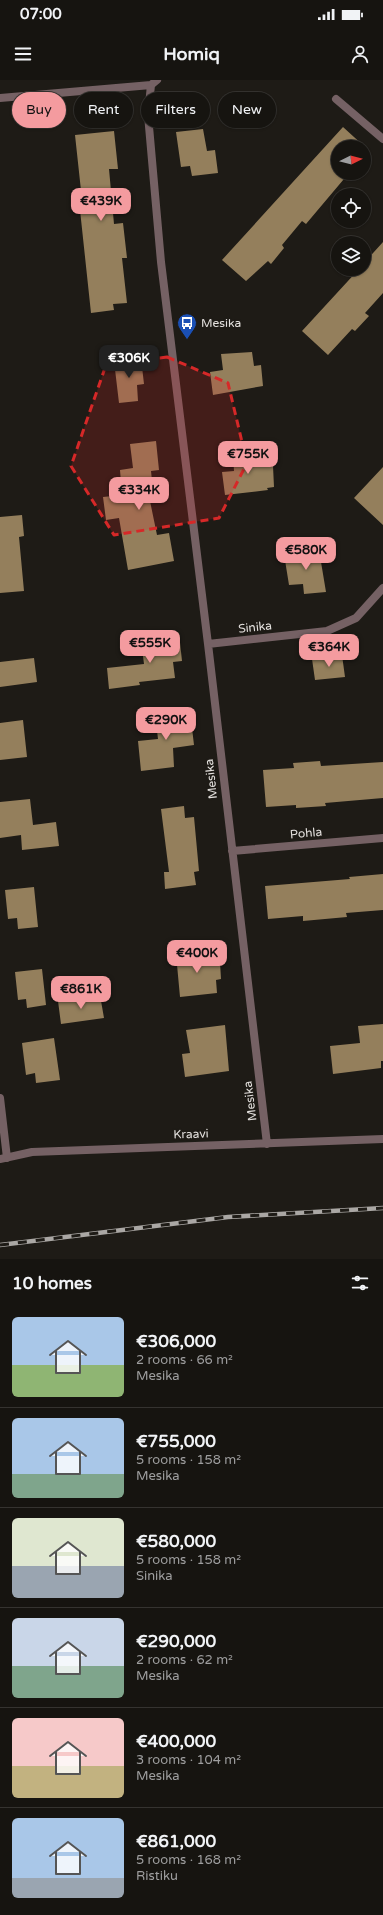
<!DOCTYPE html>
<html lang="en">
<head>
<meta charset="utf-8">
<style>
	:root { --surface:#161410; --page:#23211e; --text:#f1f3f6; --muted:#9e9e9f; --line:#353330; --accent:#f49b9f }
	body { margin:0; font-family:"Varela Round",sans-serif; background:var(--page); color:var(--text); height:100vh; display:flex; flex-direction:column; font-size:15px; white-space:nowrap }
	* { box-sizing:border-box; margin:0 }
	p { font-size:13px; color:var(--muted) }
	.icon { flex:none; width:22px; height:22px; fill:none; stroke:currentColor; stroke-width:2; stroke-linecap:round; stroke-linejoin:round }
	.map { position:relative; height:1179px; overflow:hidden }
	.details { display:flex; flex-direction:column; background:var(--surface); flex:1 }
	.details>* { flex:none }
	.banner { position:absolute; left:12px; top:12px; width:359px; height:36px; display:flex; gap:8px }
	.needle { width:26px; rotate:84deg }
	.buttons { position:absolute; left:331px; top:60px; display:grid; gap:8px }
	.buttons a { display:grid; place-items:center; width:40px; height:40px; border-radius:50%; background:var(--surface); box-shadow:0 1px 3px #0004,0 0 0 1px var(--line); font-size:20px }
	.price { position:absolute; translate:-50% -34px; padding:0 9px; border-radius:8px; background:var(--accent); color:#111; font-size:13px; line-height:26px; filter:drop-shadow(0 1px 2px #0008) }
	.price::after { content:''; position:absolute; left:50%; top:24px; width:12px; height:9px; margin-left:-6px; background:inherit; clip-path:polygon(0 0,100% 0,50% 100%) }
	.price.active { background:#222; color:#fff }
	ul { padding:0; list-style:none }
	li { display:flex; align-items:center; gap:12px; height:100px; padding:0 12px }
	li+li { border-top:1px solid var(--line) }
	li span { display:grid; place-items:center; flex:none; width:112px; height:80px; border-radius:6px; color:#555 }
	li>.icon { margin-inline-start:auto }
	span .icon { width:48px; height:48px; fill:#fffc; stroke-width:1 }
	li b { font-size:17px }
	h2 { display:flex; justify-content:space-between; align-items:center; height:48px; padding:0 12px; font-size:17px }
	.tag { padding:0 14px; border-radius:18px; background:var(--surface); box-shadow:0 1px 3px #0004,0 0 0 1px var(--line); font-size:14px; line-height:36px }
	.tag.active { background:var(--accent); color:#111 }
	.status { display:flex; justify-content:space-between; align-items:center; height:28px; padding:0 20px; background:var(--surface); direction:ltr }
	.status svg { height:11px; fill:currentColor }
	header { display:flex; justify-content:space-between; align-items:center; height:52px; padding:0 12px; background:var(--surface); font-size:18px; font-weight:700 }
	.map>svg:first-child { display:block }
	.building { fill:#947f5c }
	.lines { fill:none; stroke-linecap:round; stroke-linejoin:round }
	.lane { stroke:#756164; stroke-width:8 }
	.street { stroke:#756164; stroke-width:8 }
	.rail-casing { stroke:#aaa7a4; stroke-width:4.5 }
	.rail { stroke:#1e1b16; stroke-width:3; stroke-dasharray:9; stroke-linecap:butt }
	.marked { fill:#d62828; fill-opacity:0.2; stroke:#d62828; stroke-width:3; stroke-dasharray:8 5; stroke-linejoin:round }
	.labels { text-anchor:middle; stroke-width:4; stroke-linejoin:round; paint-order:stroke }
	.poi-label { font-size:12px; fill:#e4e1de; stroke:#1e1b16; text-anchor:start }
	.street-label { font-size:12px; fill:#e4e1de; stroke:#1e1b16 }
</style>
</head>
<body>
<div class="status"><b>07:00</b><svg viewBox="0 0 49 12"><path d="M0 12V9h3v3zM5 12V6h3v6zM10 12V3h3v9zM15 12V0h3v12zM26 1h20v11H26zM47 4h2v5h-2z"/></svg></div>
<header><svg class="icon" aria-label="menu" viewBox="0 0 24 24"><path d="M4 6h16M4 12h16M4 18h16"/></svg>Homiq<svg class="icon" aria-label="person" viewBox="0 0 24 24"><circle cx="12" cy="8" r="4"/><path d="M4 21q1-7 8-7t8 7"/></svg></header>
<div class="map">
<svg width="383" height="1179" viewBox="0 0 383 1179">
	<rect width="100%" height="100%" fill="#1e1b16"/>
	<path class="building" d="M 343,47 L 365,67 L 338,67 L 338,93 L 349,93 L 306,144 L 302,141 L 282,165 L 284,168 L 271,184 L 268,181 L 246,201 L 222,180 Z
		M 203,49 L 207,71 L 215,70 L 218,93 L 192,96 L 190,86 L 181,87 L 176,52 Z
		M 114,51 L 118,89 L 109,89 L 114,144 L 123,143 L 127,178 L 122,178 L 127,223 L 113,224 L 114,230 L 91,233 L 80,130 L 83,129 L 75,55 Z
		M 383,162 L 383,213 L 365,233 L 369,236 L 355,251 L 352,249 L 328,275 L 302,251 L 359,189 L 364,189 L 364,183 Z
		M 252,272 L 254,286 L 261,285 L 263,306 L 213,315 L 210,292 L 223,290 L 221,274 Z
		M 141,278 L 144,304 L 137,305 L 138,321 L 119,323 L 114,281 Z
		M 156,361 L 159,390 L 151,391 L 154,420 L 150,421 L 157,455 L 169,453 L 174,481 L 128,490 L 119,438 L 106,440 L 103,417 L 122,415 L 120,390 L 133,388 L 130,364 Z
		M 264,373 L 266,387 L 273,386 L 274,407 L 267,408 L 268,410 L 225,415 L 222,392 L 234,391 L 233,375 Z
		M 383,387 L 383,445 L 354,418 Z
		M 22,435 L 24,456 L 19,457 L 24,511 L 0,513 L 0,437 Z
		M 319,470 L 326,512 L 304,514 L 303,504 L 289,505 L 284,474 Z
		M 179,553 L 182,581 L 173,582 L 175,598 L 139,602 L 140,605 L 109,609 L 107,588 L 144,584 L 143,576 L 154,574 L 152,555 Z
		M 342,575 L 345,597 L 315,600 L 312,579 Z
		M 34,578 L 37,602 L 0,607 L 0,582 Z
		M 190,631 L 194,665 L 173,668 L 174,687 L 141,691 L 138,661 L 158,659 L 155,634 Z
		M 23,640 L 27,677 L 0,680 L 0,643 Z
		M 320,681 L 321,686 L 383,682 L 383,718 L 325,723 L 326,726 L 296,728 L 296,725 L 266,727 L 263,690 L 294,688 L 293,683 Z
		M 30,719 L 33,745 L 56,742 L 59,766 L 22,770 L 21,755 L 0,758 L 0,722 Z
		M 184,726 L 185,738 L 194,737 L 199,791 L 194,792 L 196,805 L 165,809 L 164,792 L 169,792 L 161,729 Z
		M 383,794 L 383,830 L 346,833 L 347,837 L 303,841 L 303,836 L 268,839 L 265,806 L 350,799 L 349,797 Z
		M 34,807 L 38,847 L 18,849 L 17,838 L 8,839 L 5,810 Z
		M 211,870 L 212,883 L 220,882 L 221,899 L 216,900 L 217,913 L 180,917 L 176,874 Z
		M 42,889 L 46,925 L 27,928 L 26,919 L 18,920 L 15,892 Z
		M 100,915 L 104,938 L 61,944 L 58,921 Z
		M 383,944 L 383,981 L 381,981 L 381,988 L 333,994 L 330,966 L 360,963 L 358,946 Z
		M 225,945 L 229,991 L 185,997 L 182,974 L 190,973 L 186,950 Z
		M 54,958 L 60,1000 L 36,1003 L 35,993 L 26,995 L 22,963 Z"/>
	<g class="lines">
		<path class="lane" d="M 336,19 L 383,59"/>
		<path class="street" d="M 157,0 L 151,5 L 148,35 L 161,182 L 208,564 L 267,1064
			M 0,18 L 151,5
			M 208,564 L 327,551 L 356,538 L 383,508
			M 232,771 L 383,758
			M 0,1018 L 7,1078
			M 0,1079 L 32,1072 L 383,1059"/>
		<defs>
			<path id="rail" d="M 0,1165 L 228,1137 L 383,1128"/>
		</defs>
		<use href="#rail" class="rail-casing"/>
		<use href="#rail" class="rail"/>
	</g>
	<path class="marked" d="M 167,277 L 228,303 L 247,383 L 219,438 L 114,455 L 71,386 L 106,285 Z"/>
	<defs>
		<symbol id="bus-pin" viewBox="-11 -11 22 30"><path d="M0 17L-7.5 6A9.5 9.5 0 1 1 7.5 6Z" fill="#1a4fb4" stroke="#1e1b16"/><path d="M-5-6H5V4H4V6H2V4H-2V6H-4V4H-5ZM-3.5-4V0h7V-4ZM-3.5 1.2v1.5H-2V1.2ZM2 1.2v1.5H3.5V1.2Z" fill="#fff"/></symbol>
	</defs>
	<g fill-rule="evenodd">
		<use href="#bus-pin" x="176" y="232" width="22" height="30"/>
	</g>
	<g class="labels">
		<g class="poi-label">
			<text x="201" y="247">Mesika</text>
		</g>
		<g class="street-label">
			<text transform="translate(255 547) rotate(-6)" y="4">Sinika</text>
			<text transform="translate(211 699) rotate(-96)" y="4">Mesika</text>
			<text transform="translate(306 753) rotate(-5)" y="4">Pohla</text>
			<text transform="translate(250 1021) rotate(-97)" y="4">Mesika</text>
			<text transform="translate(191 1054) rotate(-2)" y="4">Kraavi</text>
		</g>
	</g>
</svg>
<div class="buttons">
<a><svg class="needle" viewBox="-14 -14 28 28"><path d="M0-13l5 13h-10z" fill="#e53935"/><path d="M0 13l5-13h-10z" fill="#9e9e9f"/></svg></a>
<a><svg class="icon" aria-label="locate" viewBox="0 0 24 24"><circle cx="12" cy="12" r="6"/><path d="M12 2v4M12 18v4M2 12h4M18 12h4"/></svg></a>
<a><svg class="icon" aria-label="layers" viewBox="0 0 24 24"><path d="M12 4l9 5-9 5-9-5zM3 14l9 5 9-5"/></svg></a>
</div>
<b class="price" style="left:101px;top:142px">€439K</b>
<b class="price active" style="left:129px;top:299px">€306K</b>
<b class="price" style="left:248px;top:395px">€755K</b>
<b class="price" style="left:139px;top:431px">€334K</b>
<b class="price" style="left:306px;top:491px">€580K</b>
<b class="price" style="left:150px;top:584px">€555K</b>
<b class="price" style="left:329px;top:588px">€364K</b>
<b class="price" style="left:166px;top:661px">€290K</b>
<b class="price" style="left:197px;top:894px">€400K</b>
<b class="price" style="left:81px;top:930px">€861K</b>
<div class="banner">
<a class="tag active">Buy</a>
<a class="tag">Rent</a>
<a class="tag">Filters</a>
<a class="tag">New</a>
</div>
</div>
<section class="details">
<h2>10 homes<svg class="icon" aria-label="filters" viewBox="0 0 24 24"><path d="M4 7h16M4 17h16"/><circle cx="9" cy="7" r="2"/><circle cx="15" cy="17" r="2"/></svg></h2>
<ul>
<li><span style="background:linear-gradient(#a9c7e8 60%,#8fb573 0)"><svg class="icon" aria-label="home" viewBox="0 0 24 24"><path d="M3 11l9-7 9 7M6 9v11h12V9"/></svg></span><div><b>€306,000</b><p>2 rooms · 66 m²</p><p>Mesika</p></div></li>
<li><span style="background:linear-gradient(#a9c7e8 70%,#7fa58c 0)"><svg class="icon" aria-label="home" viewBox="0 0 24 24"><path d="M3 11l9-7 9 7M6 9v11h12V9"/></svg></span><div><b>€755,000</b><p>5 rooms · 158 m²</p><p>Mesika</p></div></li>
<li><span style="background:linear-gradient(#dfe7d0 60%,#9aa5b1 0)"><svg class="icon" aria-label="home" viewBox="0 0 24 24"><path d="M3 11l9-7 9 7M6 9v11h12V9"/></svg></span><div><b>€580,000</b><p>5 rooms · 158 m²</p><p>Sinika</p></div></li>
<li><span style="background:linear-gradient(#c9d6e8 60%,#7fa58c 0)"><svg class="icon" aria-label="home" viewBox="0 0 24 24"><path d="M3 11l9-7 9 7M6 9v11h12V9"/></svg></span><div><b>€290,000</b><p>2 rooms · 62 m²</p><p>Mesika</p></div></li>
<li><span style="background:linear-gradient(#f6c9c9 60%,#c2b280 0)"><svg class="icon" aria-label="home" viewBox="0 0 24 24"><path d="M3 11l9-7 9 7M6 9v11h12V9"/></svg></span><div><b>€400,000</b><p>3 rooms · 104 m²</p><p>Mesika</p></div></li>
<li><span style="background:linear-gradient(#a9c7e8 75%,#9aa5b1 0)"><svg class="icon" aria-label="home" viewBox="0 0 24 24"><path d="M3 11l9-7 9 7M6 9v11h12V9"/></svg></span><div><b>€861,000</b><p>5 rooms · 168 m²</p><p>Ristiku</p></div></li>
</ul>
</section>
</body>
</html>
